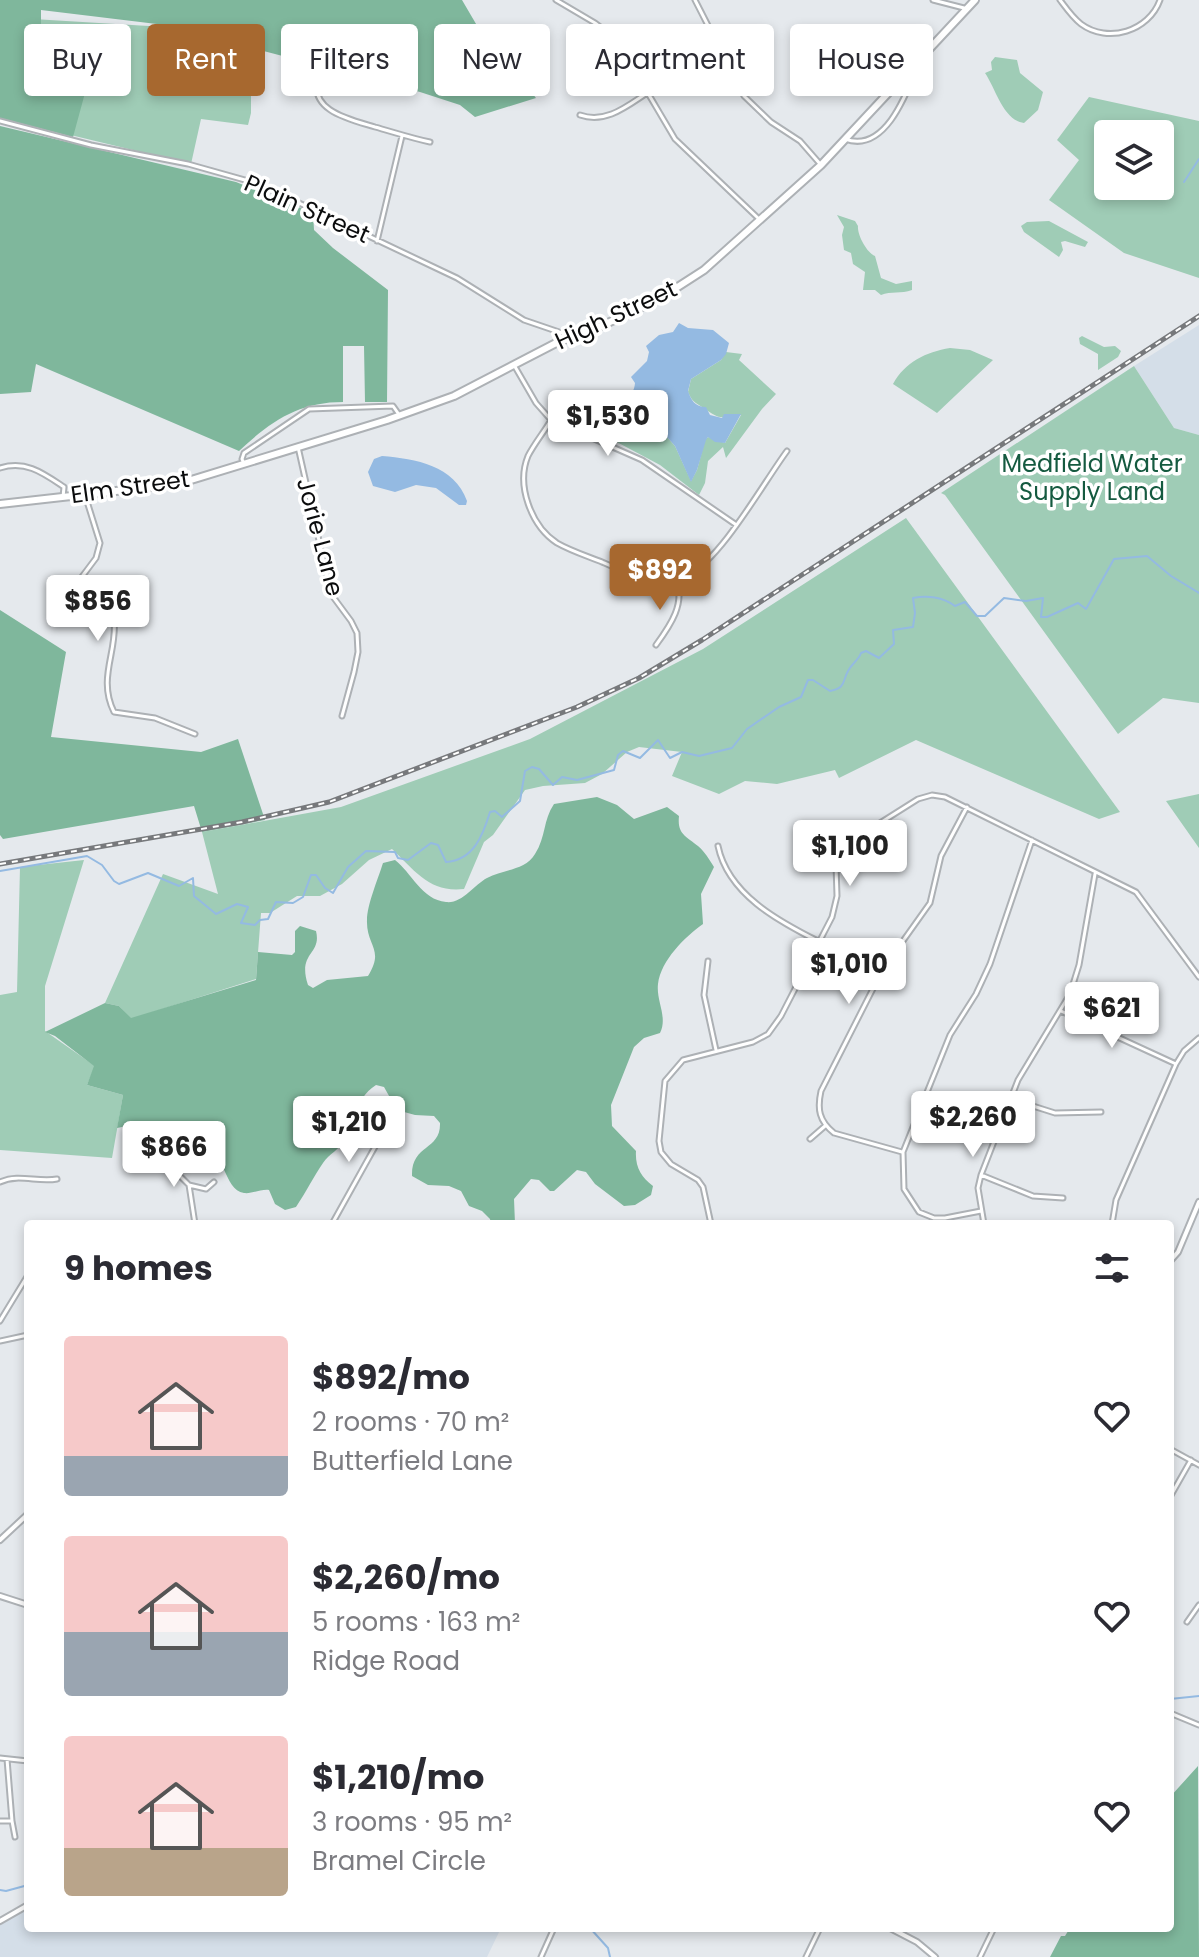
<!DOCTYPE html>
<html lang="en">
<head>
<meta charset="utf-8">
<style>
	:root { --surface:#fff; --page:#f7f7f7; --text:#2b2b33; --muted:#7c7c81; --accent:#a7682f }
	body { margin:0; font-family:Poppins,sans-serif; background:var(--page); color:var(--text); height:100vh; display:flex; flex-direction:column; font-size:30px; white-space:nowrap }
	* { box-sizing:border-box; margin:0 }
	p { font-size:26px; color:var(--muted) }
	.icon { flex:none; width:44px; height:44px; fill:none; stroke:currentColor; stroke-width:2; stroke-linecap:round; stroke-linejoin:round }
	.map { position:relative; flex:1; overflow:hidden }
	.details { position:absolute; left:24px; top:1220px; width:1150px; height:712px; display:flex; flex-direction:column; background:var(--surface); border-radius:8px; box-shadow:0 4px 12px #0003 }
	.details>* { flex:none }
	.guide { position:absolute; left:24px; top:24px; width:1152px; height:72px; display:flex; gap:16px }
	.fabs { position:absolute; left:1094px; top:120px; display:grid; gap:16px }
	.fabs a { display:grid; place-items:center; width:80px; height:80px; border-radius:8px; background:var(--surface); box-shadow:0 4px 12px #0003; font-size:40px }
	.price { position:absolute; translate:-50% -68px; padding:0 18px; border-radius:8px; background:#fff; color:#222; font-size:26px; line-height:52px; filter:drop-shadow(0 2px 4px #0008) }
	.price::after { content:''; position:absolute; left:50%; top:48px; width:24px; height:18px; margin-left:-12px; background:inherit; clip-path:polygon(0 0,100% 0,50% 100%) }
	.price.selected { background:var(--accent); color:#fff }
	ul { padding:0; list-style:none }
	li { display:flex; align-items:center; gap:24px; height:200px; padding:0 40px }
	li span { display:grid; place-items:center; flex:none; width:224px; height:160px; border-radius:8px; color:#555 }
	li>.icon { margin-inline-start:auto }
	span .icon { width:96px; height:96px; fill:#fffc; stroke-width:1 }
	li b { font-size:34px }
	h2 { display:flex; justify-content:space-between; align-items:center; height:96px; padding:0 40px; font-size:34px }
	.pill { padding:0 28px; border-radius:8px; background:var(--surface); box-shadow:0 4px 12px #0003; font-size:28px; line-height:72px }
	.pill.selected { background:var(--accent); color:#fff }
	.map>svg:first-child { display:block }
	.built { fill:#d4dee8 }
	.green { fill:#9fccb6; fill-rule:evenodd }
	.forest { fill:#7fb79c }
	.water { fill:#94bae2 }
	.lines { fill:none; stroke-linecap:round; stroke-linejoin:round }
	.stream { stroke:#94bae2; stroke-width:2 }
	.minor-casing { stroke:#adb1b5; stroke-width:7 }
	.tertiary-casing { stroke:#adb1b5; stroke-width:8 }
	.primary-casing { stroke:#adb1b5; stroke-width:10 }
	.minor { stroke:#fff; stroke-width:3 }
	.tertiary { stroke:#fff; stroke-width:4 }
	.primary { stroke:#fff; stroke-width:6 }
	.rail-casing { stroke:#77797c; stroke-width:5 }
	.rail { stroke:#fff; stroke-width:2; stroke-dasharray:6; stroke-linecap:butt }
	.labels { text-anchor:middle; stroke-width:7; stroke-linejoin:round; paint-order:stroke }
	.street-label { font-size:24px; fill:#0b0c0d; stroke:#fff }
	.park-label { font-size:24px; fill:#155a40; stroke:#fff }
</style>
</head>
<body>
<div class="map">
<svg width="1199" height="1957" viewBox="0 0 1199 1957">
	<rect width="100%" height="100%" fill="#e5e9ed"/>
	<path class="built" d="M 1199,325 L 1199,435 L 1174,428 L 1134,366 Z
		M 28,1909 L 28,1928 L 501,1928 L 487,1957 L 0,1957 L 0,1925 Z"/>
	<path class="green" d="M 0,17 L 165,27 L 161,50 L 251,71 L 251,113 L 248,125 L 201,119 L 191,164 L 0,118 Z
		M 995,57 L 1017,60 L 1020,73 L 1043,92 L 1038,110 L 1024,123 C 1003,120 996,89 985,73 L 992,70 L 991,62 Z
		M 1089,97 L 1199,121 L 1199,278 L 1124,253 L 1049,200 L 1079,160 L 1057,140 ZM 1108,134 L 1160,134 L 1160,186 L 1108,186 Z
		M 837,215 L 855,221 L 858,226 C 857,235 867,253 875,256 L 881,278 L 896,284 L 912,281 L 912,290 C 901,294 891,291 881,295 L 875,290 L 863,290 L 865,272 L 853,264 L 851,253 L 844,250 L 842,235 L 844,227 Z
		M 1049,221 L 1088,242 L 1085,247 L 1065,241 L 1061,242 L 1063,250 L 1059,257 L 1024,232 L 1021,226 L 1027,222 Z
		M 1082,336 L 1104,347 L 1115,346 L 1121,351 L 1118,357 L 1098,370 L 1098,354 L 1080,344 L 1079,338 Z
		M 950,348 L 970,350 L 993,360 L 937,413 L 893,384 C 905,362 926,352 950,348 Z
		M 726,352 L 742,354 L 739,360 L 776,394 L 762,409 L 726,458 L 723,447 L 708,461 L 705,483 L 699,495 L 660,465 L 613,440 L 618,427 L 626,433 L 667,437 L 675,446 L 691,481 L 697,470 L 705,440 L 708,437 L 725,443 L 741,415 C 716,418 722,420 702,407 C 694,402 692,401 688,392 L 691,379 L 721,360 Z
		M 1134,366 L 1174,428 L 1199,435 L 1199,703 L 1163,698 L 1118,734 L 945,495 L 941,493 Z
		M 906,518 L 1120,812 L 1099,819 L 916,740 L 839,778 L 835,770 L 777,784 L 745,781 L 719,794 L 672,776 L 682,752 L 639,747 L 627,752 L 602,774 L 585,783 L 543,786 L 525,790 L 493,835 L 484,842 L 464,889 C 430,893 415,871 392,849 L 369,860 L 342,884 L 320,896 L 297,896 L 270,913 L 261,913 L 256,979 L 131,1019 L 119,1006 L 105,1003 L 163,874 L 218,894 L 202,832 L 341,807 L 530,739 L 703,649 Z
		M 1199,794 L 1199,848 L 1166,801 Z
		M 84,860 L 45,986 L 45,1031 L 95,1066 L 87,1085 L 123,1095 L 112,1158 L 0,1150 L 0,995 L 17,992 L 20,867 Z"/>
	<path class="forest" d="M 0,0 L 462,0 L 479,29 L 536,98 L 475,117 L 460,105 L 420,92 L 165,25 L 41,10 L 41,81 L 85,93 L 73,137 L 0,118 Z
		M 0,126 L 236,182 L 313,213 L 314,230 L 333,248 L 388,290 L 387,402 L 365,402 L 364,346 L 343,346 L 343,402 C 299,402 271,421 239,451 L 36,364 L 31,392 L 0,394 Z
		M 0,610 L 66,652 L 51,737 L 201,752 L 238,739 L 265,820 L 202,832 L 194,806 L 3,839 L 0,835 Z
		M 597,797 L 617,805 L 634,819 L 667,807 L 679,816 C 677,834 686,836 698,846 C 705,852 709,859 714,867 L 701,894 L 703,924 C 685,937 661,960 658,984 C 656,1001 668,1017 660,1033 L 644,1038 L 634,1047 L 611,1105 L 612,1126 L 636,1151 C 635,1167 641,1177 653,1186 L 651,1195 L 635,1205 L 624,1206 L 595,1184 L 586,1172 L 577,1170 L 554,1191 L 550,1191 L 539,1180 L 531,1179 L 514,1199 L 515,1224 L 491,1224 L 490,1219 L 482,1211 L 469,1206 L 461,1191 L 449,1186 L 428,1185 L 412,1176 C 411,1144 441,1151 440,1123 L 434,1116 L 415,1115 L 397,1110 L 384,1087 L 376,1085 C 352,1101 360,1118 346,1139 C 340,1149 329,1154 323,1163 C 314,1176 306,1192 296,1207 L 285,1210 L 275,1204 L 269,1190 C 261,1189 252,1194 244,1193 C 223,1190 226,1149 199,1141 C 187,1138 173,1142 160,1141 L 155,1138 L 155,1132 C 141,1126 132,1124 117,1128 L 123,1095 L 87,1085 L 94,1066 L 55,1036 L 45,1032 L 105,1003 L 119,1006 L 131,1018 L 256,980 L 258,952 L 292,955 L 295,952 L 295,931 L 300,926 L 316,931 C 322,955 297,952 308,985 L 313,988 L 327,980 L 368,976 C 385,949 366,946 367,920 C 367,905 378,879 383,863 L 395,860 C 411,872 422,900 446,902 C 462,904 474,885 487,878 C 503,869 525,871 535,854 C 546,837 543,820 554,804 Z
		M 1198,1766 L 1199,1957 L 1050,1957 L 1061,1936 L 1065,1936 L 1070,1928 L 1170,1928 L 1170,1797 Z"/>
	<path class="water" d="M 679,323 L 688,328 L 713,330 L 729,343 L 726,354 L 721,360 L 691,379 L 688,391 C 691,400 695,407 706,407 L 710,415 L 722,418 L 724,414 L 741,414 L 725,443 L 715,442 L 708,437 L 706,440 L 697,470 L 691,482 L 675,446 L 667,437 C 647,432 624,449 613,417 C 618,402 634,399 635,383 L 631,377 L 647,361 L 649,352 L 646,346 L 659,335 L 673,332 Z
		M 382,456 C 416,459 454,465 467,501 L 466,505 L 459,505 L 436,488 L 416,485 L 395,492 L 373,486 L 368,472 L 374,459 Z"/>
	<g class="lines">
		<path class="stream" d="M 1184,182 L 1199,159
			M 0,871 L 87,856 L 102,865 L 114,881 L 119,884 L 148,873 L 179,886 L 193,878 L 194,896 L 216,914 L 237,904 L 248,907 L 241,923 L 255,925 L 260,920 L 268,919 L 276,902 L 293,903 L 303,897 L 311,875 L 316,875 L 325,888 L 333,893 L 348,867 L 366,851 L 395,852 L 398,858 L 408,860 L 431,843 L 438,845 L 446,862 C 474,860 483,835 490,812 L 495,811 L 502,817 L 520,801 L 525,771 L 532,767 L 539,769 L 553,785 L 562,777 L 577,780 L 614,770 L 618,755 L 623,751 L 640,758 L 658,740 L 670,758 L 682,752 L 699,756 L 732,748 L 747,729 L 779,707 L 801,697 L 808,680 L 813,680 L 830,691 C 846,688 842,682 848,671 C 852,663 858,661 861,653 L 866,651 L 879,658 L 894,644 L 893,630 L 913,627 L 915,613 L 913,598 C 927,595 943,597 955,606 L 965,602 L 977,616 L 985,616 L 1004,598 L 1026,601 L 1043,598 L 1041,617 L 1047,617 L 1078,603 L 1086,609 L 1114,559 L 1147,556 L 1171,576 L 1199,593
			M 1170,1699 L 1199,1696
			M 0,1890 L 6,1891 L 28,1885
			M 590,1928 L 608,1948 L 610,1957"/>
		<defs>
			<path id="minor" d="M 556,0 L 595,23 L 616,39 L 675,139 L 759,219
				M 695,0 L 744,96 L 771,122 L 800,141 L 821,165
				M 933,0 L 964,8
				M 1060,0 C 1066,8 1073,18 1081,24 C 1108,44 1149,31 1160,0
				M 319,76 C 306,111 352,120 375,127 C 393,132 411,138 430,142
				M 580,115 C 606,124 627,106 647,93
				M 0,121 L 91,145 L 188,164 L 259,184 L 457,278 L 524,320 L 562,333 L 567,338
				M 845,139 C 885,154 907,93 918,65
				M 377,241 L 402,136
				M 514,365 L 536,403 L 551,420 L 642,460 L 735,524
				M 551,420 C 544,432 534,444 528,456 C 516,485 531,526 557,543 C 571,551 587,556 602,562 C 631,575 658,588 689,574 C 721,559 764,482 787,451
				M 298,447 L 331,594 L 351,621 L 357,633 L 358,652 L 354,672 L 342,716
				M 244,464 L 242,459 L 244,453 L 309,409 L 393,406 L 400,416
				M 0,468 C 26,460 43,473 64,487 L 63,497
				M 85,495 L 100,543 L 96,558 L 75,586 L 114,619 C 118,651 97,678 114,712 L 155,718 L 195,734
				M 656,645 C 670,626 687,602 675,578
				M 718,846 C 728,894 778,921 818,941
				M 708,961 L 704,995 L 716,1050
				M 1061,1011 L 1176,1064
				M 1011,1099 L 1055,1113 L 1101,1112
				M 810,1139 L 825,1126
				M 167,1150 L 179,1175 L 189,1185 L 195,1224
				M 902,1152 L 834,1133 C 819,1121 817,1109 821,1091 L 883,969 L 930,903 L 941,856 L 967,807
				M 981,1175 L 1033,1196 L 1063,1198
				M 0,1182 C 19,1173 38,1183 57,1179
				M 189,1185 L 206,1189 L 214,1182
				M 981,1211 L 945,1218 L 934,1218 L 919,1212 L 904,1189 L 903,1152 L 950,1035 L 976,994 L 990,964 L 1032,840
				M 332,1224 L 376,1145 L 396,1126
				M 711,1224 L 703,1187 L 698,1180 L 671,1164 L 661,1152 L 659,1141 L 665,1081 L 683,1060 L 753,1042 L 768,1034 L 781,1016 L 832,917 L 837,896 L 836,865 L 841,851 L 853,840 L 918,799 L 932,795 L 945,797 L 1136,892 L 1199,977
				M 984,1224 L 978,1188 L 981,1175 L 1018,1080 L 1070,994 L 1079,965 L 1095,874
				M 1112,1224 L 1116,1200 L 1176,1064 L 1184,1051 L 1199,1038
				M 1170,1270 L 1170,1283
				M 0,1321 L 28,1275
				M 0,1341 L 28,1335
				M 1170,1449 L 1199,1465
				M 1170,1497 L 1191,1460
				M 1187,1622 L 1199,1605
				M 1170,1713 L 1199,1725
				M 0,1758 L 28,1761
				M 0,1821 L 12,1821 L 7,1759
				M 12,1821 L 15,1837
				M 541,1957 L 554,1928
				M 806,1957 L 820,1928
				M 980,1957 L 994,1928"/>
			<path id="tertiary" d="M 1170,1261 L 1178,1252 L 1199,1202
				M 0,1540 L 28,1514
				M 0,1596 L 28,1605
				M 0,1921 L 28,1905
				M 890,1928 L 917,1942 L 935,1957"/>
			<path id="primary" d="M 0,504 L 178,484 L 387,420 L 454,396 L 558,342 L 597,328 L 659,299 L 704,270 L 821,165 L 975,0"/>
		</defs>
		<use href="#minor" class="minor-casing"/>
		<use href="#tertiary" class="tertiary-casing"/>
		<use href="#primary" class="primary-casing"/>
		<use href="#minor" class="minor"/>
		<use href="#tertiary" class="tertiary"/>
		<use href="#primary" class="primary"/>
		<defs>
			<path id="rail" d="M 0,864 L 242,822 L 329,802 L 577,707 L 639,678 L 702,640 L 1199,316"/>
		</defs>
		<use href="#rail" class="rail-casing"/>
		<use href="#rail" class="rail"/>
	</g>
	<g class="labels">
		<g class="street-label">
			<text transform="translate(307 209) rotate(24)" y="8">Plain Street</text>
			<text transform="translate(616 315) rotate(-25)" y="8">High Street</text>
			<text transform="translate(130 487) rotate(-8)" y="8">Elm Street</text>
			<text transform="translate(320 537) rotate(75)" y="8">Jorie Lane</text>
		</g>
		<g class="park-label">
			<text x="1092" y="472">Medfield Water<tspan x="1092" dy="28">Supply Land</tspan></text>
		</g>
	</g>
</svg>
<div class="fabs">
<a><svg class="icon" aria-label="layers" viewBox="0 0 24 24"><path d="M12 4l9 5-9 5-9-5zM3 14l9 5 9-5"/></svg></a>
</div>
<b class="price" style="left:608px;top:458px">$1,530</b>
<b class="price selected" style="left:660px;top:612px">$892</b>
<b class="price" style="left:98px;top:643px">$856</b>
<b class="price" style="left:850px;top:888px">$1,100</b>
<b class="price" style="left:849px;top:1006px">$1,010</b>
<b class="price" style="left:1112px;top:1050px">$621</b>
<b class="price" style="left:973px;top:1159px">$2,260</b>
<b class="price" style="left:349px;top:1164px">$1,210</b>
<b class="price" style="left:174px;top:1189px">$866</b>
<div class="guide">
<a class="pill">Buy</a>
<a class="pill selected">Rent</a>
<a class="pill">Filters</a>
<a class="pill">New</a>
<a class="pill">Apartment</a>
<a class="pill">House</a>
</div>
<section class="details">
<h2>9 homes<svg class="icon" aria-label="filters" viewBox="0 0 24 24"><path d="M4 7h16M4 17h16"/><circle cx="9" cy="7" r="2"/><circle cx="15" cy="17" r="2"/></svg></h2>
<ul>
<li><span style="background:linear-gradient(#f6c9c9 75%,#9aa5b1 0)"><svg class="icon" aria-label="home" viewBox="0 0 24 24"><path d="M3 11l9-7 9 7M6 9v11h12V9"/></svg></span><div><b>$892/mo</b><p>2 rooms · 70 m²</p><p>Butterfield Lane</p></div><svg class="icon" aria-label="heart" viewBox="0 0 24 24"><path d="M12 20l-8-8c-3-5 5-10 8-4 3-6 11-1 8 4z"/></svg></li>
<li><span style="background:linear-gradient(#f6c9c9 60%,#9aa5b1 0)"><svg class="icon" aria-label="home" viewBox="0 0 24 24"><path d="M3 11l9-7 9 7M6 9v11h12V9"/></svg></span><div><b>$2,260/mo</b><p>5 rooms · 163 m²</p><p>Ridge Road</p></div><svg class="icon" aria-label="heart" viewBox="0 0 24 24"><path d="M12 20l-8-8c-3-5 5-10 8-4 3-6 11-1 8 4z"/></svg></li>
<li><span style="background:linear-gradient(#f6c9c9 70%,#b9a48a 0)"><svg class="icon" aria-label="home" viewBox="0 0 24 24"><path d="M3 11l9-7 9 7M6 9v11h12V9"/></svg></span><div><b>$1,210/mo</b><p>3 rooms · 95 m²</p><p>Bramel Circle</p></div><svg class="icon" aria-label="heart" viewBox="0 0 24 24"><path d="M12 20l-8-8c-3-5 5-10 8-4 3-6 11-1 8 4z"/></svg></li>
</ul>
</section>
</div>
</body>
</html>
